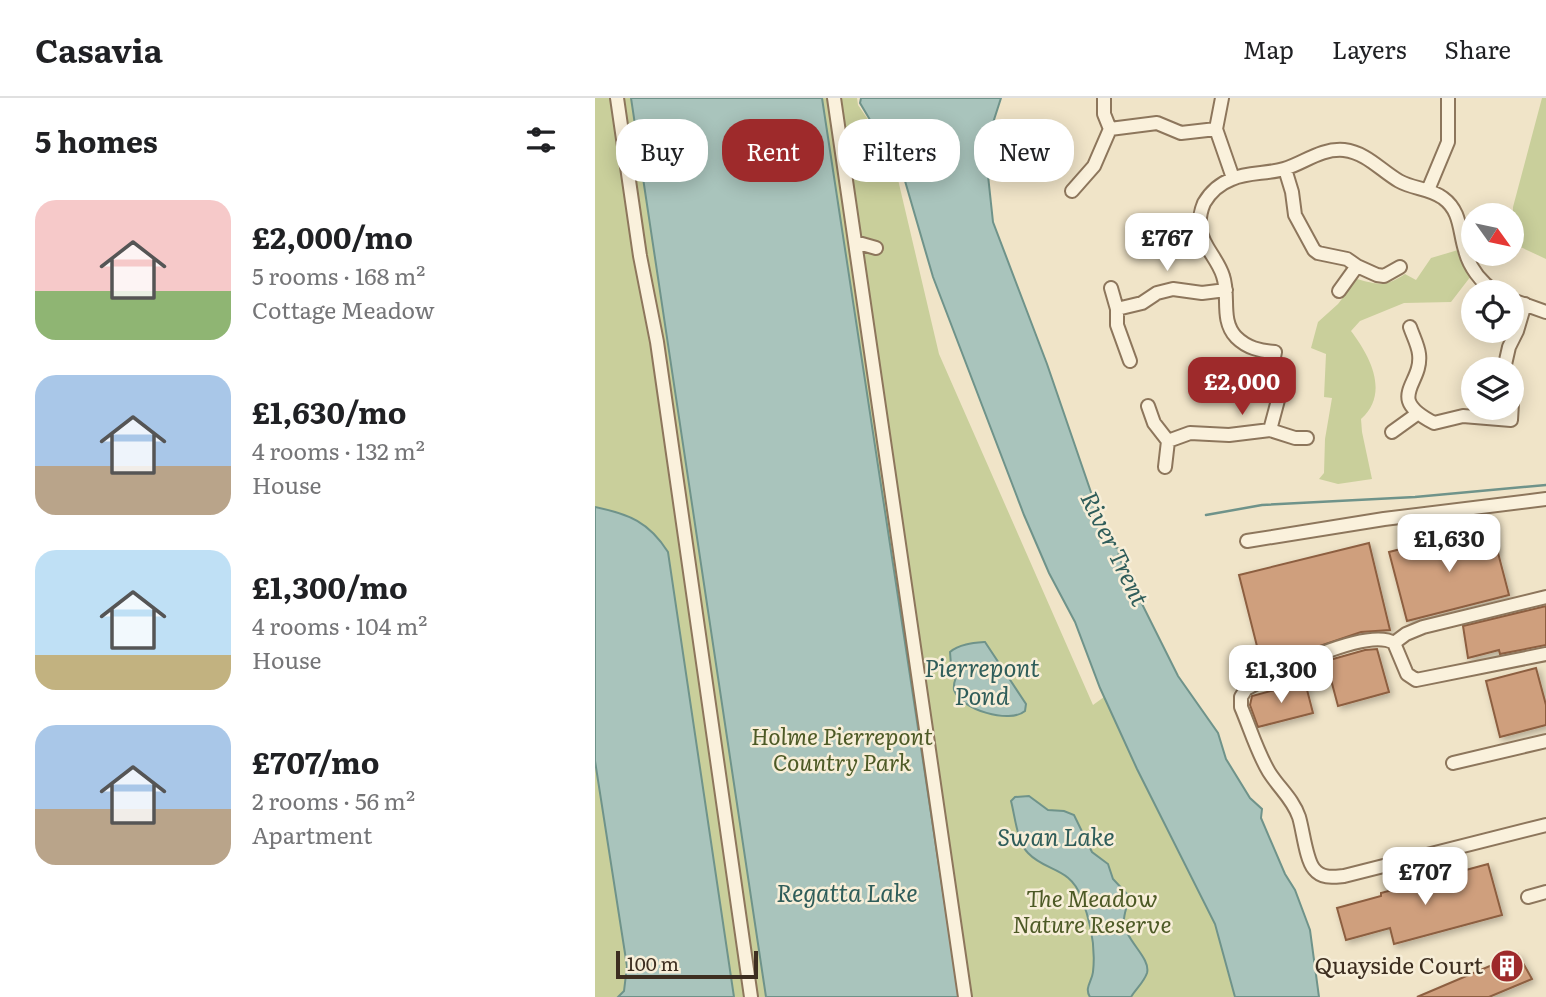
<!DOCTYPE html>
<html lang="en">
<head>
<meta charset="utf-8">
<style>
	:root { --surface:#fff; --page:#f6f6f6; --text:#202124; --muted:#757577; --line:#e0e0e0; --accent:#9e2a2b }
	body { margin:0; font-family:Literata,serif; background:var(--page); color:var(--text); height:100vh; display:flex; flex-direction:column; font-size:26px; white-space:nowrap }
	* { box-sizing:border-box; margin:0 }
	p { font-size:23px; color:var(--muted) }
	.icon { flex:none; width:38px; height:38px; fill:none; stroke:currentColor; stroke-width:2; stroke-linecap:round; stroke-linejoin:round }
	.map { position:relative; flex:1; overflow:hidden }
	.side { display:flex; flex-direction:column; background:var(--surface); width:595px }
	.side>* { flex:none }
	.banner { position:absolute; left:21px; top:21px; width:665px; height:63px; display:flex; gap:14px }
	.needle { width:46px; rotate:123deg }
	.tools { position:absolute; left:866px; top:105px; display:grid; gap:14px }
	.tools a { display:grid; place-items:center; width:63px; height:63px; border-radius:50%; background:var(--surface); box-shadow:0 4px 18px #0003; font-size:35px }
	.scale { position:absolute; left:21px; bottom:18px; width:142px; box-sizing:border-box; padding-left:7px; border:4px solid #3d2e20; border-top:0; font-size:19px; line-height:24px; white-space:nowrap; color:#3d2e20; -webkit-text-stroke:5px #f7eed8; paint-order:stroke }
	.price { position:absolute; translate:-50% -60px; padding:0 16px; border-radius:14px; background:#fff; color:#222; font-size:23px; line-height:46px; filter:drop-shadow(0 2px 4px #0008) }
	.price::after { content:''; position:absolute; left:50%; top:42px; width:21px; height:16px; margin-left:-10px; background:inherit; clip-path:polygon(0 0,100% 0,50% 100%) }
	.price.current { background:var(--accent); color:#fff }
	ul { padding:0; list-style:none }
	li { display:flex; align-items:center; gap:21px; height:175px; padding:0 35px }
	li span { display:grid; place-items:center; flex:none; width:196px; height:140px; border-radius:21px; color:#555 }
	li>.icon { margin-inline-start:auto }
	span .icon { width:84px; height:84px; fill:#fffc; stroke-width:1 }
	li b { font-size:30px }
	h2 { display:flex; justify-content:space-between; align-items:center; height:84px; padding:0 35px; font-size:30px }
	.pill { padding:0 24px; border-radius:28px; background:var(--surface); box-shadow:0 4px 18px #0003; font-size:24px; line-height:63px }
	.pill.current { background:var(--accent); color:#fff }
	header { display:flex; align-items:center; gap:42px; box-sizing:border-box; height:98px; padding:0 35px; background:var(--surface); border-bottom:2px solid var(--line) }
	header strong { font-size:33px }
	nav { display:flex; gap:38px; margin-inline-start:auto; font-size:24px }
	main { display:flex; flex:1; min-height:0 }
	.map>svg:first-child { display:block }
	.green { fill:#c9cf9b }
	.water { fill:#a9c4bc; stroke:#6f938a; stroke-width:2 }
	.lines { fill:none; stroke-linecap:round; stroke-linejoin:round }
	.stream { stroke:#6f938a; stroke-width:2.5 }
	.building { fill:#cf9f7d; stroke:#8d5f41; stroke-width:2; filter:url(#shadow) }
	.minor-casing { stroke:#8d765c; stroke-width:16 }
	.minor { stroke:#faf1dc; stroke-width:12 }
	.labels { text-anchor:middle; stroke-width:5; stroke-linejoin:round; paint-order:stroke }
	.park-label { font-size:23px; font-style:italic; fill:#4d5a26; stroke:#f7eed8 }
	.poi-label { font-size:23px; fill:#3d2e20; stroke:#f7eed8; text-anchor:end }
	.water-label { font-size:24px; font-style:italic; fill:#2f5d5a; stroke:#f7eed8 }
</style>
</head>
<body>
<header>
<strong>Casavia</strong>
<nav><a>Map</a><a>Layers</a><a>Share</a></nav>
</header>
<main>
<section class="side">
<h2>5 homes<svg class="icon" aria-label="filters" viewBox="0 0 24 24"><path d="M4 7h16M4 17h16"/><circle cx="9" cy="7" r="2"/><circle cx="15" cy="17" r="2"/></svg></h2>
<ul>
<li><span style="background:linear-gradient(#f6c9c9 65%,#8fb573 0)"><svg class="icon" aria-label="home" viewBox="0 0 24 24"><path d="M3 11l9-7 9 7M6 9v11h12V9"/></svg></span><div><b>£2,000/mo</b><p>5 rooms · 168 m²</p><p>Cottage Meadow</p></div></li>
<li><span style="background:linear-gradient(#a9c7e8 65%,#b9a48a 0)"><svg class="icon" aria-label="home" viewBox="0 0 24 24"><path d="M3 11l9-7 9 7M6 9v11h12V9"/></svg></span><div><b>£1,630/mo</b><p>4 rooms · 132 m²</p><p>House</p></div></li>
<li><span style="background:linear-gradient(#bfe0f5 75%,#c2b280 0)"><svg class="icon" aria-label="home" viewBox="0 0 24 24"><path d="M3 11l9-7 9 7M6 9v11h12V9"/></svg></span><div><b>£1,300/mo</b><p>4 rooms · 104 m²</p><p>House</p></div></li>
<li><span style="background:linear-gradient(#a9c7e8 60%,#b9a48a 0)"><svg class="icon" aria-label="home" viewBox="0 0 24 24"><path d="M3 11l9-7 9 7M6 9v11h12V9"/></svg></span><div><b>£707/mo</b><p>2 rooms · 56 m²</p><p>Apartment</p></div></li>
</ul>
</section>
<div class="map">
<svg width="951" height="899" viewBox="0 0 951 899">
	<defs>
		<filter id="shadow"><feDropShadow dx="3" dy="3" stdDeviation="3.5" flood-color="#0004"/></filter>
	</defs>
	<rect width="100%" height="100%" fill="#f0e4c8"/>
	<path class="green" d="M 0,0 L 262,0 L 263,7 L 297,56 L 344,256 L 498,607 L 509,599 L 542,671 L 620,826 L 640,899 L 0,899 Z
		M 947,0 L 951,0 L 951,161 L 917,145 L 918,109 Z
		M 863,152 L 876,178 L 856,204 L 809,205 L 765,223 L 756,233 C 775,258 795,295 766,321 L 767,334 L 777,381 L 743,386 L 724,381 L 729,375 L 730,341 L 737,300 L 729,299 L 731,256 L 716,250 L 723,224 L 743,206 L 762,181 C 784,187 790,189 810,176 L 821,182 L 836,160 Z"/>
	<path class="water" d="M 36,0 L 227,0 L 364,899 L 171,899 Z
		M 266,0 L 406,0 L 397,28 L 392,68 L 398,124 L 452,266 L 511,438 L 513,438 L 519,449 L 525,451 L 523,458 L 583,578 L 623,635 L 631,661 L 655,700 L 667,711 L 666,720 L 690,776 L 700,792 L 715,832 L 724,899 L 640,899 L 620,826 L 542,671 L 505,590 L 480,524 L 454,475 L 429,417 L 338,179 L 303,59 L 283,31 L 281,32 L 265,5 Z
		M 0,409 C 34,416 54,424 73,454 L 139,899 L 23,899 L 29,893 L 32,868 L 0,663 Z
		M 390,544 L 431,606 L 430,613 C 415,626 366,612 359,592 C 358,586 360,582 362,576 L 356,567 L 355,554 C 364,546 378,545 390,544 Z
		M 434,698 L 453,712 L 469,713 L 479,717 L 497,754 L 513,766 L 518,781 L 533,797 C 534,807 528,815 529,825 C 531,843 556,860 552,875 C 549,884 541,891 536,899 L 495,899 C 489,890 497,883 498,874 C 501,847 496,824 486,799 C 475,769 451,774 433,755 C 422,744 420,718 416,703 L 420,699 Z"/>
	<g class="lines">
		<path class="stream" d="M 611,417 L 667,407 L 820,399 L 951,387"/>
	</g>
	<path class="building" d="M 896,428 L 914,497 L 812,523 L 794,454 Z
		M 774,445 L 795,532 L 766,534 L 710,553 L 666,564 L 644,477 Z
		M 951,508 L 951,547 L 905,556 L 904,552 L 873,560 L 868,528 Z
		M 782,551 L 794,594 L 743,608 L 731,563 L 770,552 Z
		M 941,570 L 951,607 L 951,627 L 905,639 L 891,583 Z
		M 710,584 L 718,615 L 663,629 L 655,607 L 657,598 Z
		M 893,766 L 907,817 L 799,846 L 795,830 L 751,842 L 742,810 L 786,798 L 786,795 Z
		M 923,856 L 937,881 L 894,899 L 822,899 Z"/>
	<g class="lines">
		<defs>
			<path id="minor" d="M 22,0 L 45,158 L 62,244 L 156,899
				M 239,0 L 370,899
				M 627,0 L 621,31 L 638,80
				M 515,31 L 562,25 L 586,35 L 621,31
				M 690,71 L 697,94 L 700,117 L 719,152 L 723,155 L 752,161 L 762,168 L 782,177 L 789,178 L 805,169
				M 833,92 L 853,44 L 853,0
				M 477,93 L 499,68 L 515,31 L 509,16 L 509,0
				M 260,144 L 281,150
				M 516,190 L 522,211 L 522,227 L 535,263
				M 744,193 L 762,168
				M 917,202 L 951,214
				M 522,211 L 547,205 L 562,195 L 578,191 L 607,195 L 631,192
				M 815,229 C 818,238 823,247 824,256 C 828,287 789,299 839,325 L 868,318 L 916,322 L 917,305
				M 909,271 L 914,249 L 922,233 L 930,206
				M 553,308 L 559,325 L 573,343 L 570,369
				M 675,332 L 700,340 L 712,340
				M 797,334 L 822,316
				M 573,343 L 595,335 L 634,337 L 675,332 L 683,302 L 678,264 L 680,254 C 665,253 652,250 641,239 C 625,222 635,198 628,178 C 623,161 608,149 605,131 C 604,123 606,112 609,105 C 616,93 624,86 637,81 C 652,74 672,76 689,71 C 709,65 726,50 749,52 C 772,55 784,71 804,83 C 818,91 835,90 848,100 C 866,113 864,133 870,152 C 874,169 886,184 900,194
				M 652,443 L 789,421 L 951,401
				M 799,545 L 811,536 L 828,529 L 951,499
				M 951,556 L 821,582 L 812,576 L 799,545 C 772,528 678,576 651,591 L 646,599 L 646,609 C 655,630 662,654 674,674 C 684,690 698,701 704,719 C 708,732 711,762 719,771 C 727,781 738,779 749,778 L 951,727
				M 858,665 L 951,643
				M 933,799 L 951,794"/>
		</defs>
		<use href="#minor" class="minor-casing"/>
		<use href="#minor" class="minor"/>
	</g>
	<defs>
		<symbol id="building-disc" viewBox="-11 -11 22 22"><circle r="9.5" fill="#9e2a2b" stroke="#f7eed8"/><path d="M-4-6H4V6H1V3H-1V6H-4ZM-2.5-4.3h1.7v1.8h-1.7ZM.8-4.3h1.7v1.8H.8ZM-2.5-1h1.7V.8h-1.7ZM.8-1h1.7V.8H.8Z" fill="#fff"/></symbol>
	</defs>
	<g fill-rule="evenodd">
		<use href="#building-disc" x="893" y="849" width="38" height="38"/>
	</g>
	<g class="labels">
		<g class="park-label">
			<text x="247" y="647">Holme Pierrepont<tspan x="247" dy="26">Country Park</tspan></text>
			<text x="497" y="809">The Meadow<tspan x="497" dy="26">Nature Reserve</tspan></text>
		</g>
		<g class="poi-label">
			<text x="888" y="876">Quayside Court</text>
		</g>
		<g class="water-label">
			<text transform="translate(519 451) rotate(64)" y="8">River Trent</text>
			<text x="387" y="579">Pierrepont<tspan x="387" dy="28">Pond</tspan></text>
			<text x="461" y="748">Swan Lake</text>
			<text x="252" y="804">Regatta Lake</text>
		</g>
	</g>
</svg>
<div class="tools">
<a><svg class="needle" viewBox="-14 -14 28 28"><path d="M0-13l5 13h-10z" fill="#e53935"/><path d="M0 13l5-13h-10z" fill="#757577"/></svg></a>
<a><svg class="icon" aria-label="locate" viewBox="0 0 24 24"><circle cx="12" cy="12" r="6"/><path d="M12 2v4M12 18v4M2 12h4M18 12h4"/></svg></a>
<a><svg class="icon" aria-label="layers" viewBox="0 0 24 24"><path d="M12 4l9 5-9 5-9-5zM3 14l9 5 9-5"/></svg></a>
</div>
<div class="scale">100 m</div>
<b class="price" style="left:572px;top:175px">£767</b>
<b class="price current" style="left:647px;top:319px">£2,000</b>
<b class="price" style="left:854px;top:476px">£1,630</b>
<b class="price" style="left:686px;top:607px">£1,300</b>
<b class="price" style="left:830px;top:809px">£707</b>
<div class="banner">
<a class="pill">Buy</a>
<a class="pill current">Rent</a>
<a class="pill">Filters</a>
<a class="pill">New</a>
</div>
</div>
</main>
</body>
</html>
